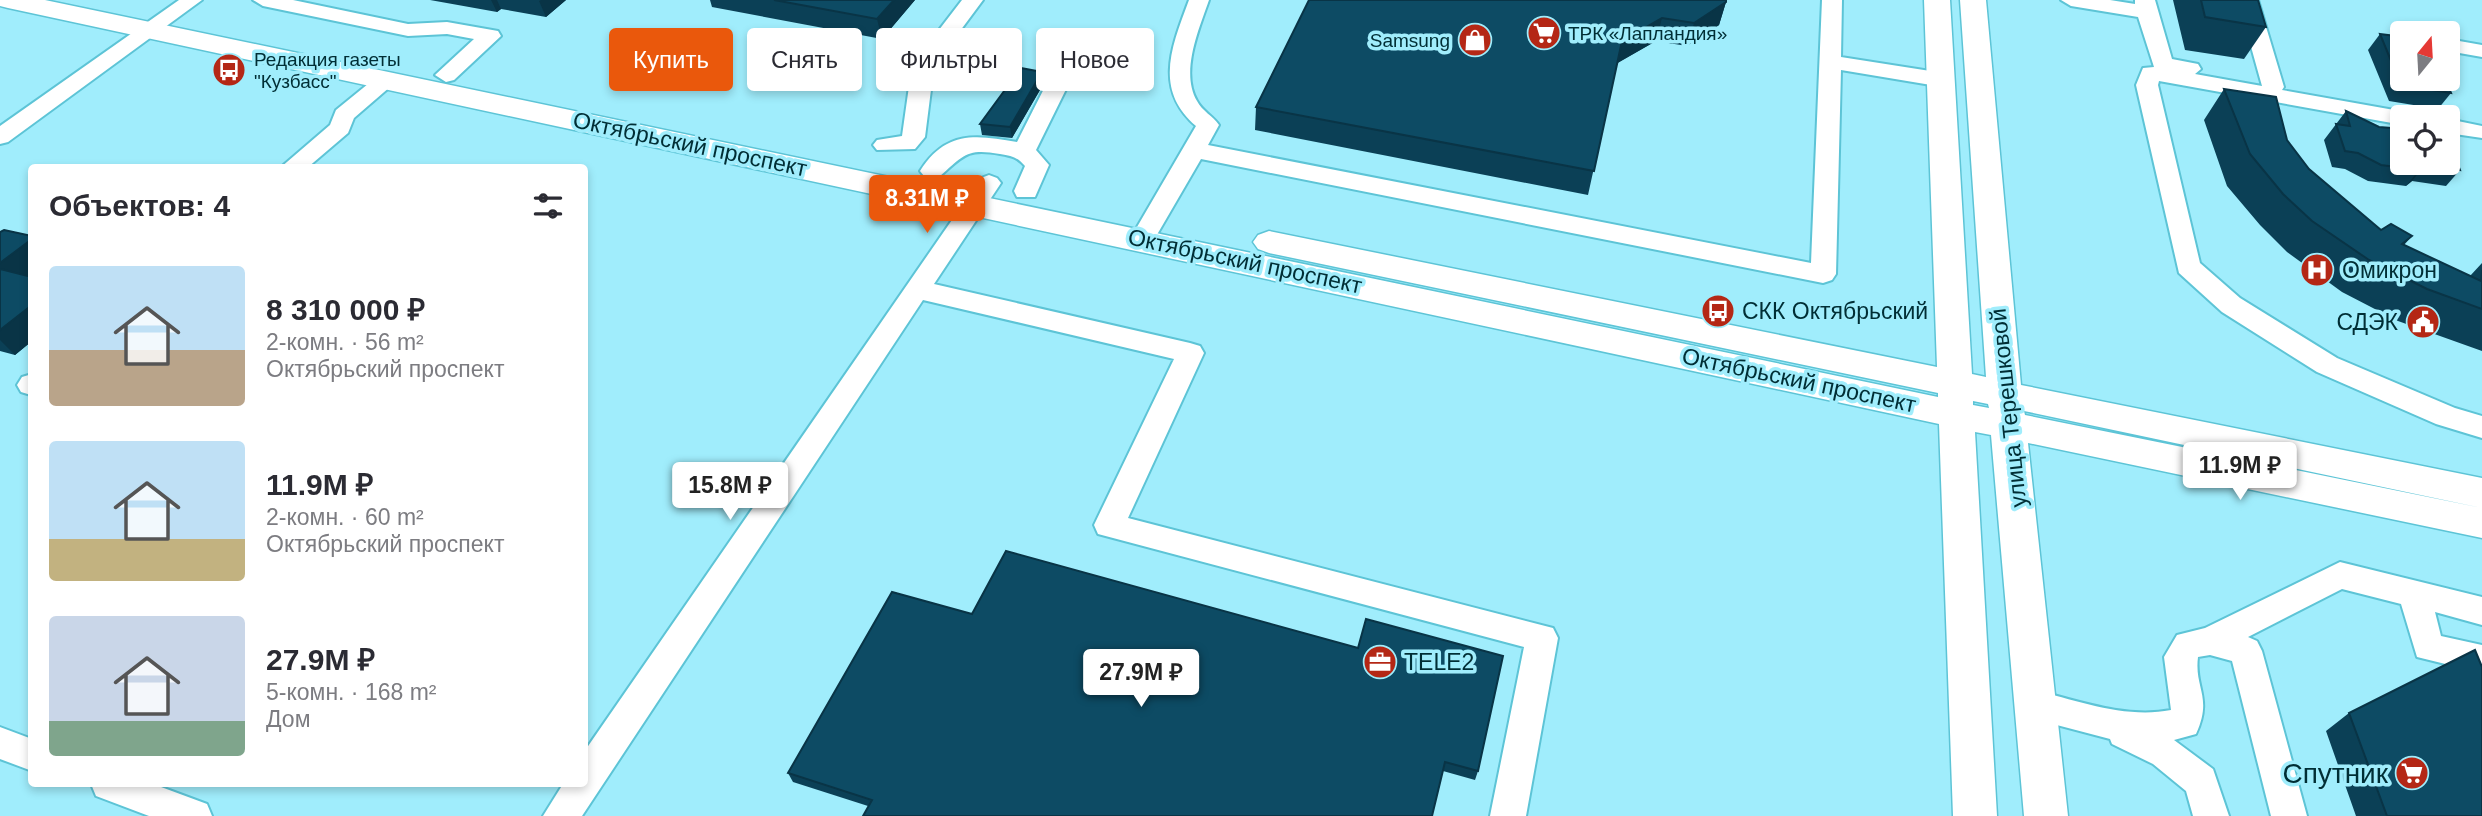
<!DOCTYPE html>
<html lang="ru">
<head>
<meta charset="utf-8">
<style>
	:root { --surface:#fff; --page:#f2f2f3; --text:#2b2b33; --muted:#7c7c81; --accent:#ea580c }
	body { margin:0; font-family:Helvetica,sans-serif; background:var(--page); color:var(--text); height:100vh; display:flex; flex-direction:column; font-size:26px; white-space:nowrap }
	* { box-sizing:border-box; margin:0 }
	p { font-size:23px; color:var(--muted) }
	.icon { flex:none; width:38px; height:38px; fill:none; stroke:currentColor; stroke-width:2; stroke-linecap:round; stroke-linejoin:round }
	.map { position:relative; flex:1; overflow:hidden }
	.side { position:absolute; left:28px; top:164px; width:560px; height:623px; display:flex; flex-direction:column; background:var(--surface); border-radius:7px; box-shadow:0 4px 10px #0003 }
	.side>* { flex:none }
	.hud { position:absolute; left:609px; top:28px; width:665px; height:63px; display:flex; gap:14px }
	.needle { width:46px; rotate:18deg }
	.tools { position:absolute; left:2390px; top:21px; display:grid; gap:14px }
	.tools a { display:grid; place-items:center; width:70px; height:70px; border-radius:7px; background:var(--surface); box-shadow:0 4px 10px #0003; font-size:35px }
	.price { position:absolute; translate:-50% -60px; padding:0 16px; border-radius:7px; background:#fff; color:#222; font-size:23px; line-height:46px; filter:drop-shadow(0 2px 4px #0008) }
	.price::after { content:''; position:absolute; left:50%; top:42px; width:21px; height:16px; margin-left:-10px; background:inherit; clip-path:polygon(0 0,100% 0,50% 100%) }
	.price.current { background:var(--accent); color:#fff }
	ul { padding:0; list-style:none }
	li { display:flex; align-items:center; gap:21px; height:175px; padding:0 21px }
	li span { display:grid; place-items:center; flex:none; width:196px; height:140px; border-radius:7px; color:#555 }
	li>.icon { margin-inline-start:auto }
	span .icon { width:84px; height:84px; fill:#fffc; stroke-width:1 }
	li b { font-size:30px }
	h2 { display:flex; justify-content:space-between; align-items:center; height:84px; padding:0 21px; font-size:30px }
	.pill { padding:0 24px; border-radius:7px; background:var(--surface); box-shadow:0 4px 10px #0003; font-size:24px; line-height:63px }
	.pill.current { background:var(--accent); color:#fff }
	.map>svg:first-child { display:block }
	.lines { fill:none; stroke-linecap:round; stroke-linejoin:round }
	.minor-casing { stroke:#5dc4d6; stroke-width:4 }
	.major-casing { stroke:#5dc4d6; stroke-width:3 }
	.minor { fill:#fff; fill-rule:evenodd }
	.major { fill:#fff; fill-rule:evenodd }
	.wall { fill:#0b4056 }
	.shaded-wall { fill:#093446 }
	.building { fill:#0d4b64; stroke:#093446; stroke-width:2 }
	.labels { text-anchor:middle; stroke-width:7; stroke-linejoin:round; paint-order:stroke }
	.far-poi-label { font-size:19px; fill:#002e35; stroke:#a0edfc; text-anchor:start }
	.street-label { font-size:23px; fill:#002e35; stroke:#a0edfc }
	.poi-label { font-size:23px; fill:#002e35; stroke:#a0edfc; text-anchor:start }
	.near-poi-label { font-size:28px; fill:#002e35; stroke:#a0edfc; text-anchor:end }
</style>
</head>
<body>
<div class="map">
<svg width="2482" height="816" viewBox="0 0 2482 816">
	<rect width="100%" height="100%" fill="#a0edfc"/>
	<g class="lines">
		<defs>
			<path id="minor" d="M 179,0 L 202,0 L 8,142 L 0,144 L 0,126 Z
				M 253,0 L 293,0 L 408,24 L 447,22 L 498,31 L 501,36 L 454,80 L 446,82 L 435,75 L 474,39 L 447,34 L 408,36 L 263,6 Z
				M 962,0 L 983,0 L 934,66 L 925,137 L 915,149 L 877,150 L 873,145 L 877,140 L 902,136 L 912,65 Z
				M 1189,0 L 1209,0 C 1199,29 1180,72 1197,101 C 1202,111 1213,116 1219,125 L 1208,145 L 1811,263 L 1822,0 L 1842,0 L 1841,57 L 1943,73 L 1954,80 L 1943,87 L 1841,70 L 1836,274 L 1832,280 L 1823,283 L 1201,159 L 1151,245 L 1142,247 L 1133,245 L 1130,239 L 1196,126 C 1153,89 1172,46 1189,0 Z
				M 2061,0 L 2110,0 L 2135,4 L 2135,0 L 2155,0 L 2172,59 L 2198,64 L 2201,69 L 2195,74 L 2262,86 L 2238,0 L 2258,0 L 2284,87 L 2282,90 L 2411,113 L 2414,117 L 2403,117 L 2403,125 L 2159,81 L 2158,85 L 2200,263 L 2240,298 L 2337,358 L 2455,408 L 2482,416 L 2482,438 L 2436,424 L 2317,372 L 2222,312 L 2179,273 L 2136,85 L 2143,68 L 2154,67 L 2138,17 L 2071,6 Z
				M 2448,39 L 2482,45 L 2482,57 L 2448,51 Z
				M 1066,60 L 1077,67 L 1036,150 L 1049,165 L 1035,197 L 1017,197 L 1014,191 L 1025,166 C 1017,157 1012,156 1000,154 C 967,148 964,155 940,176 L 924,176 L 920,171 C 946,130 976,135 1017,142 L 1055,67 Z
				M 387,73 L 398,80 L 354,118 L 348,133 L 307,168 L 280,168 L 330,125 L 336,110 L 379,75 Z
				M 2448,119 L 2482,126 L 2482,138 L 2448,133 Z
				M 989,175 L 997,178 L 1001,183 L 934,284 L 1190,343 L 1200,346 L 1204,353 L 1128,518 L 1553,628 L 1558,638 L 1526,816 L 1490,816 L 1524,647 L 1098,534 L 1094,525 L 1174,359 L 923,300 L 582,816 L 543,816 L 563,784 L 584,784 L 584,752 L 981,178 Z
				M 32,374 L 32,395 L 31,395 L 21,392 L 17,385 L 22,377 Z
				M 2340,562 L 2482,597 L 2482,625 L 2435,612 L 2441,636 L 2482,645 L 2482,673 L 2417,657 L 2401,604 L 2342,589 L 2248,637 L 2257,641 L 2262,651 L 2307,816 L 2271,816 L 2232,661 L 2210,655 L 2198,657 C 2194,688 2213,697 2196,734 L 2174,740 L 2213,769 L 2229,816 L 2193,816 L 2186,791 L 2153,764 L 2112,744 L 2110,739 L 2023,716 L 2018,705 L 2023,694 L 2035,690 C 2078,701 2126,719 2171,710 L 2164,657 L 2177,635 L 2205,628 Z
				M 0,727 L 32,739 L 32,771 L 0,759 Z
				M 91,784 L 153,784 L 207,804 L 212,816 L 149,816 L 96,796 Z"/>
			<path id="major" d="M 0,0 L 45,0 L 1938,397 L 1938,393 L 1269,253 L 1258,249 L 1253,242 L 1258,235 L 1269,231 L 1937,367 L 1924,0 L 1950,0 L 1972,374 L 1986,377 L 1960,0 L 1986,0 L 2021,385 L 2482,478 L 2482,508 L 2024,411 L 2025,415 L 2482,508 L 2482,538 L 2028,443 L 2068,816 L 2024,816 L 1991,435 L 1975,432 L 1997,816 L 1953,816 L 1939,424 L 8,8 L 0,6 ZM 1973,401 L 1988,404 L 1989,408 L 1973,405 Z"/>
		</defs>
		<use href="#minor" class="minor-casing"/>
		<use href="#major" class="major-casing"/>
		<use href="#minor" class="minor"/>
		<use href="#major" class="major"/>
	</g>
	<path class="wall" d="M 430,0 L 566,0 L 546,17 L 501,9 L 497,12 Z
		M 710,0 L 915,0 L 882,39 L 712,7 Z
		M 2173,0 L 2258,0 L 2266,27 L 2244,59 L 2185,50 Z
		M 1726,2 L 1719,25 L 1687,46 L 1656,41 L 1617,63 L 1588,195 L 1255,130 L 1256,107 Z
		M 2380,34 L 2451,93 L 2438,109 L 2389,101 L 2368,50 Z
		M 1044,83 L 1012,138 L 982,135 L 980,124 Z
		M 2224,89 L 2287,140 L 2309,169 L 2381,230 L 2412,236 L 2404,245 L 2470,276 L 2482,263 L 2482,351 L 2398,321 L 2342,292 L 2287,252 L 2260,225 L 2227,186 L 2204,120 Z
		M 2346,111 L 2460,170 L 2446,186 L 2412,181 L 2406,186 L 2368,181 L 2345,169 L 2332,167 L 2324,140 Z
		M 0,232 L 32,236 L 32,275 L 29,277 L 32,277 L 32,341 L 15,355 L 0,351 Z
		M 892,592 L 1478,771 L 1475,780 L 1443,771 L 868,806 L 793,782 L 788,773 Z
		M 2349,713 L 2482,816 L 2356,816 L 2326,731 Z"/>
	<path class="shaded-wall" d="M 491,0 L 497,0 L 501,9 L 497,12 Z
		M 541,0 L 566,0 L 546,17 L 539,1 Z
		M 894,0 L 915,0 L 882,39 L 877,19 Z
		M 1726,2 L 1719,25 L 1687,46 L 1694,23 Z
		M 1662,18 L 1656,41 L 1616,64 L 1622,41 Z
		M 1042,72 L 1044,83 L 1012,138 L 1010,127 Z
		M 2425,165 L 2412,181 L 2406,186 L 2419,170 Z
		M 32,239 L 32,275 L 14,288 L 0,273 L 0,263 Z
		M 32,305 L 32,341 L 15,355 L 0,340 L 0,330 Z"/>
	<path class="building" d="M 774,0 L 894,0 L 877,19 Z
		M 1309,0 L 1726,0 L 1726,2 L 1694,23 L 1662,18 L 1622,41 L 1594,171 L 1256,107 Z
		M 2201,0 L 2258,0 L 2266,27 L 2205,17 Z
		M 2380,34 L 2403,37 L 2403,79 L 2445,79 L 2451,93 L 2401,85 Z
		M 1021,68 L 1042,72 L 1010,127 L 980,124 Z
		M 2224,89 L 2276,97 L 2287,140 L 2309,169 L 2381,230 L 2391,224 L 2412,236 L 2402,244 L 2481,281 L 2482,270 L 2482,309 L 2427,289 L 2369,260 L 2312,221 L 2283,194 L 2250,154 Z
		M 2346,111 L 2379,127 L 2403,129 L 2403,163 L 2448,163 L 2448,138 L 2460,170 L 2425,165 L 2419,170 L 2381,165 L 2358,153 L 2345,151 L 2336,124 L 2350,126 Z
		M 4,230 L 32,236 L 32,239 L 0,263 L 0,232 Z
		M 0,269 L 32,277 L 32,305 L 0,330 Z
		M 1006,551 L 1358,648 L 1366,619 L 1503,656 L 1478,771 L 1445,762 L 1432,816 L 863,816 L 872,800 L 788,773 L 892,592 L 972,614 Z
		M 2475,650 L 2482,667 L 2482,816 L 2387,816 L 2349,713 Z"/>
	<defs>
		<symbol id="supermarket-disc" viewBox="-11 -11 22 22"><circle r="9.5" fill="#b42715" stroke="#a0edfc"/><path d="M-6-5.5h2.5l.6 2H6L4.5 2H-2.5L-4.4-4H-6ZM-1.5 3.2a1.3 1.3 0 1 0 .1 0ZM3 3.2a1.3 1.3 0 1 0 .1 0Z" fill="#fff"/></symbol>
		<symbol id="shop-disc" viewBox="-11 -11 22 22"><circle r="9.5" fill="#b42715" stroke="#a0edfc"/><path d="M-5-2.5h2.3a2.7 3.5 0 0 1 5.4 0H5L5.5 6h-11ZM-1.5-2.5h3a1.5 2.3 0 0 0-3 0Z" fill="#fff"/></symbol>
		<symbol id="bus-disc" viewBox="-11 -11 22 22"><circle r="9.5" fill="#b42715" stroke="#a0edfc"/><path d="M-5-6H5V4H4V6H2V4H-2V6H-4V4H-5ZM-3.5-4V0h7V-4ZM-3.5 1.2v1.5H-2V1.2ZM2 1.2v1.5H3.5V1.2Z" fill="#fff"/></symbol>
		<symbol id="hospital-disc" viewBox="-11 -11 22 22"><circle r="9.5" fill="#b42715" stroke="#a0edfc"/><path d="M-5-5h3v3.5h4V-5h3V5h-3V1.5h-4V5h-3Z" fill="#fff"/></symbol>
		<symbol id="civic-disc" viewBox="-11 -11 22 22"><circle r="9.5" fill="#b42715" stroke="#a0edfc"/><path d="M-.6-6.5H3V-4.5H.6V-3L4-1V1h2V6H-6V1h2V-1L-.6-3ZM-1.2 2.5V6h2.4V2.5Z" fill="#fff"/></symbol>
		<symbol id="office-disc" viewBox="-11 -11 22 22"><circle r="9.5" fill="#b42715" stroke="#a0edfc"/><path d="M-6-3h4V-5.5h4V-3h4V5H-6ZM-1-4.5V-3h2v-1.5ZM-6 0V1H6V0Z" fill="#fff"/></symbol>
	</defs>
	<g fill-rule="evenodd">
		<use href="#supermarket-disc" x="1525" y="14" width="38" height="38"/>
		<use href="#shop-disc" x="1456" y="21" width="38" height="38"/>
		<use href="#bus-disc" x="210" y="51" width="38" height="38"/>
		<use href="#hospital-disc" x="2298" y="251" width="38" height="38"/>
		<use href="#bus-disc" x="1699" y="292" width="38" height="38"/>
		<use href="#civic-disc" x="2404" y="303" width="38" height="38"/>
		<use href="#office-disc" x="1361" y="643" width="38" height="38"/>
		<use href="#supermarket-disc" x="2393" y="754" width="38" height="38"/>
	</g>
	<g class="labels">
		<g class="far-poi-label">
			<text x="1568" y="40">ТРК «Лапландия»</text>
			<text x="1450" y="47" text-anchor="end">Samsung</text>
			<text x="254" y="66">Редакция газеты<tspan x="254" dy="22">"Кузбасс"</tspan></text>
		</g>
		<g class="street-label">
			<text transform="translate(690 144) rotate(12)" y="8">Октябрьский проспект</text>
			<text transform="translate(1245 261) rotate(12)" y="8">Октябрьский проспект</text>
			<text transform="translate(1799 380) rotate(12)" y="8">Октябрьский проспект</text>
			<text transform="translate(2008 408) rotate(-96)" y="8">улица Терешковой</text>
		</g>
		<g class="poi-label">
			<text x="2342" y="278">Омикрон</text>
			<text x="1742" y="319">СКК Октябрьский</text>
			<text x="2398" y="330" text-anchor="end">СДЭК</text>
			<text x="1404" y="670">TELE2</text>
		</g>
		<g class="near-poi-label">
			<text x="2388" y="783">Спутник</text>
		</g>
	</g>
</svg>
<div class="tools">
<a><svg class="needle" viewBox="-14 -14 28 28"><path d="M0-13l5 13h-10z" fill="#e53935"/><path d="M0 13l5-13h-10z" fill="#7c7c81"/></svg></a>
<a><svg class="icon" aria-label="locate" viewBox="0 0 24 24"><circle cx="12" cy="12" r="6"/><path d="M12 2v4M12 18v4M2 12h4M18 12h4"/></svg></a>
</div>
<b class="price current" style="left:927px;top:235px">8.31M ₽</b>
<b class="price" style="left:2240px;top:502px">11.9M ₽</b>
<b class="price" style="left:730px;top:522px">15.8M ₽</b>
<b class="price" style="left:1141px;top:709px">27.9M ₽</b>
<div class="hud">
<a class="pill current">Купить</a>
<a class="pill">Снять</a>
<a class="pill">Фильтры</a>
<a class="pill">Новое</a>
</div>
<section class="side">
<h2>Объектов: 4<svg class="icon" aria-label="filters" viewBox="0 0 24 24"><path d="M4 7h16M4 17h16"/><circle cx="9" cy="7" r="2"/><circle cx="15" cy="17" r="2"/></svg></h2>
<ul>
<li><span style="background:linear-gradient(#bfe0f5 60%,#b9a48a 0)"><svg class="icon" aria-label="home" viewBox="0 0 24 24"><path d="M3 11l9-7 9 7M6 9v11h12V9"/></svg></span><div><b>8 310 000 ₽</b><p>2-комн. · 56 m²</p><p>Октябрьский проспект</p></div></li>
<li><span style="background:linear-gradient(#bfe0f5 70%,#c2b280 0)"><svg class="icon" aria-label="home" viewBox="0 0 24 24"><path d="M3 11l9-7 9 7M6 9v11h12V9"/></svg></span><div><b>11.9M ₽</b><p>2-комн. · 60 m²</p><p>Октябрьский проспект</p></div></li>
<li><span style="background:linear-gradient(#c9d6e8 75%,#7fa58c 0)"><svg class="icon" aria-label="home" viewBox="0 0 24 24"><path d="M3 11l9-7 9 7M6 9v11h12V9"/></svg></span><div><b>27.9M ₽</b><p>5-комн. · 168 m²</p><p>Дом</p></div></li>
</ul>
</section>
</div>
</body>
</html>
